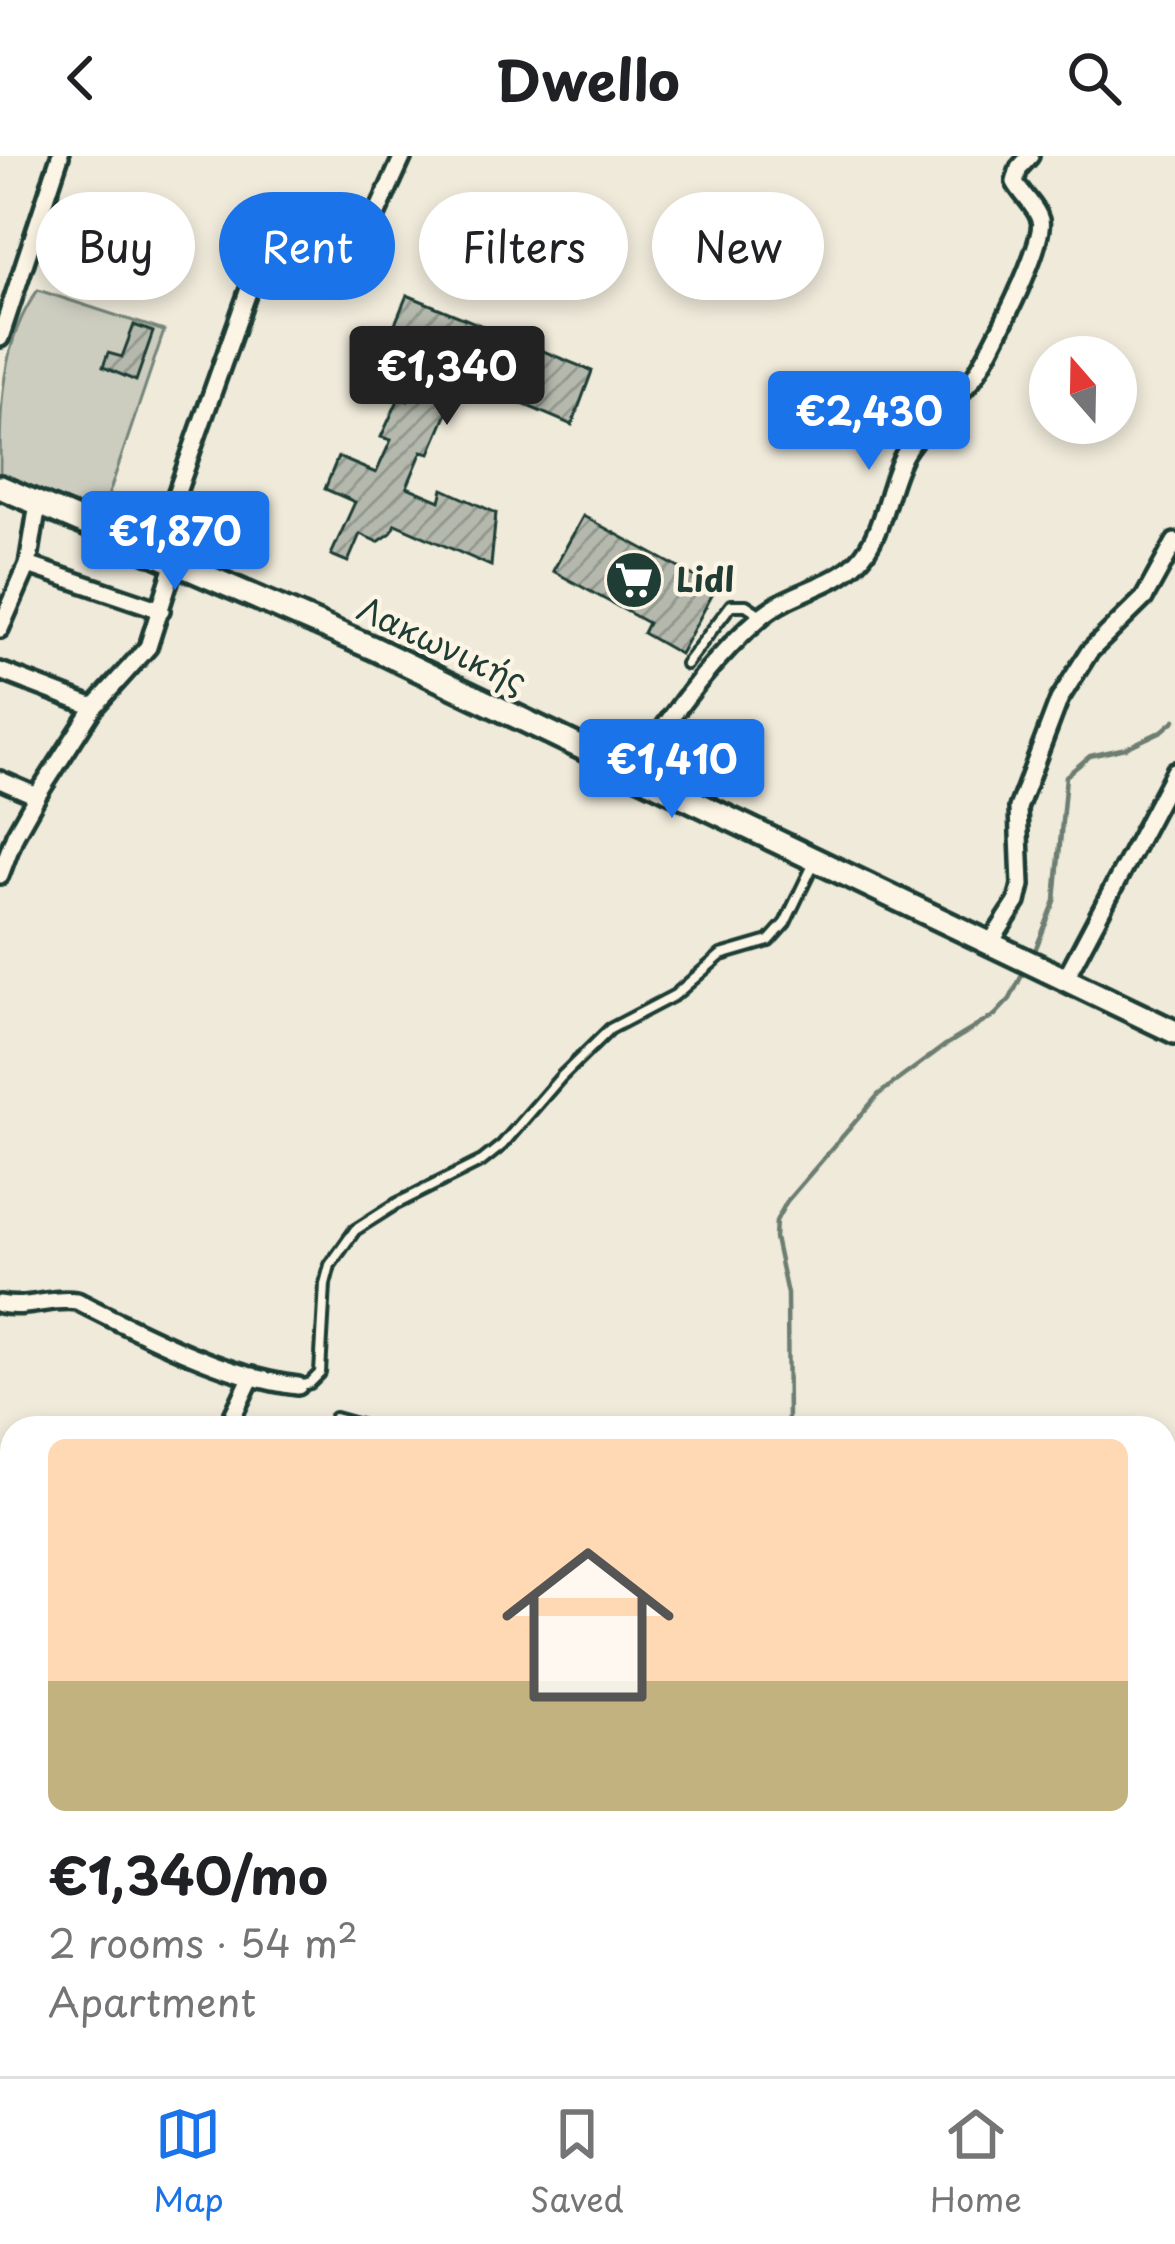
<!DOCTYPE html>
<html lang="en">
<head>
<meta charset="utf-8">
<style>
	:root { --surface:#fff; --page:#f2f2f2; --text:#202124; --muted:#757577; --line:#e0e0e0; --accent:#1a73e8 }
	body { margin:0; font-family:"Playpen Sans",sans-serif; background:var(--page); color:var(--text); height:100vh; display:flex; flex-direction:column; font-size:45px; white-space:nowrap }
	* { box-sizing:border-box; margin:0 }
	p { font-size:39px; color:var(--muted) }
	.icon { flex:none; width:66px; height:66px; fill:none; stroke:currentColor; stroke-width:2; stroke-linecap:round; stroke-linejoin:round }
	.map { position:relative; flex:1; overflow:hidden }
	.side { position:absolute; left:0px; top:1260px; width:1176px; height:660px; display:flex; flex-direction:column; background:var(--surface); border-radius:36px 36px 0 0; box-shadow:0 6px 18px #0003 }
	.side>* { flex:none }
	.guide { position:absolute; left:36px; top:36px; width:1104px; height:108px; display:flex; gap:24px }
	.needle { width:78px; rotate:340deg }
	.buttons { position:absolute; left:1029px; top:180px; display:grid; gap:24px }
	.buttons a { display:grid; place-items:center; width:108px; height:108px; border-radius:50%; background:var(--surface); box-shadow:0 6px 18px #0003; font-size:60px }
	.price { position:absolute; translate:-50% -102px; padding:0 27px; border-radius:12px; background:var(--accent); color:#fff; font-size:39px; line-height:78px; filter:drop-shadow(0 3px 6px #0008) }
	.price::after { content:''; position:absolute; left:50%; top:72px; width:36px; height:27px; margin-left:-18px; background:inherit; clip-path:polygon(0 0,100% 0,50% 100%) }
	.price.on { background:#222; color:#fff }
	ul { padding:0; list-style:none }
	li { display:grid; align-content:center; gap:24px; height:636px; padding:0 48px }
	li span { display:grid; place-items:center; height:372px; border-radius:18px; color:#555 }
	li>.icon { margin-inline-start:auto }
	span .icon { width:216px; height:216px; fill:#fffc; stroke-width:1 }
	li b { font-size:51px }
	.pill { padding:0 42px; border-radius:54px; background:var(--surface); box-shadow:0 6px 18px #0003; font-size:42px; line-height:108px }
	.pill.on { background:var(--accent); color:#fff }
	header { display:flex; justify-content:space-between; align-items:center; height:156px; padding:0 48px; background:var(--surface); font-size:54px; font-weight:700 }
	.menu { display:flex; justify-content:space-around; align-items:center; height:168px; border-top:3px solid var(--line); background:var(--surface); font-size:33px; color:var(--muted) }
	.menu a { display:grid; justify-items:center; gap:6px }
	.menu .on { color:var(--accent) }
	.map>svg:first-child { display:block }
	.garden { fill:#cccdbf; stroke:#76857a; stroke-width:3 }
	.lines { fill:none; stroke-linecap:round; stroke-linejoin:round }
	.stream { stroke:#6c7d71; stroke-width:4.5 }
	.building { fill:url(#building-hatch); stroke:#1f3d34; stroke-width:3 }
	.service-casing { stroke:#1f3d34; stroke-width:16 }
	.minor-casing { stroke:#1f3d34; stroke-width:24 }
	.secondary-casing { stroke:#1f3d34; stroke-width:30 }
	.path { stroke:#1f3d34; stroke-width:3; stroke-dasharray:12 9; stroke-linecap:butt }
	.service { stroke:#fcf5e5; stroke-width:8 }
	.minor { stroke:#fcf5e5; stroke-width:15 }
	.secondary { stroke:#fcf5e5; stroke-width:21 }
	.labels { text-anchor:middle; stroke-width:9; stroke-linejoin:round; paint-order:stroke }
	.poi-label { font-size:33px; font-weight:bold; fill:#1f3d34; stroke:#fcf5e5; text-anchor:start }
	.street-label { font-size:33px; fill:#1f3d34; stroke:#fcf5e5 }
</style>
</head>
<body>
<header><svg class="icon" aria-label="back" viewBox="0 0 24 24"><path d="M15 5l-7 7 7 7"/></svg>Dwello<svg class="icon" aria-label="search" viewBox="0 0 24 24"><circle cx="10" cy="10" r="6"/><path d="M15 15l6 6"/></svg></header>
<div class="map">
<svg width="1175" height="1920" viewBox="0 0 1175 1920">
	<defs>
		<pattern id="building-hatch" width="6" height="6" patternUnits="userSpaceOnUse" patternTransform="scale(3)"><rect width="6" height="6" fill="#b5b9ad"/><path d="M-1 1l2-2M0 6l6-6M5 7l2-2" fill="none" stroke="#93988e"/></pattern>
	</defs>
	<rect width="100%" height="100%" fill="#efeada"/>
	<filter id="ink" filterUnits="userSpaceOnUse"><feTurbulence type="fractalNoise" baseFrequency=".00833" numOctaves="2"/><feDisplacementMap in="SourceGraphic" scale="24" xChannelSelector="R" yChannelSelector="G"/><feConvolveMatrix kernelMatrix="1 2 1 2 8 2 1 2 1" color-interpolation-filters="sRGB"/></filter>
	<g filter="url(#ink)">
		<path class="garden" d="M 38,134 L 164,175 L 102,358 L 0,321 C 0,255 0,185 38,134 Z"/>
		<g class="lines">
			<path class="stream" d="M 1032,802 L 1055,745 L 1066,620 L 1090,600 L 1126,592 L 1162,575 L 1175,564
				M 788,1272 L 787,1138 L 775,1082 L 776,1065 L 787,1045 L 879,938 L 944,890 L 995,859 L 1010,843 L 1026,811
				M 779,1920 L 779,1908"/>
		</g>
		<path class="building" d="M 407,139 L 592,215 L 572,269 L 462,222 L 430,297 L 422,295 L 407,331 L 440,345 L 443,333 L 496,357 L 491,410 L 395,368 L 391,377 L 378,386 L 360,378 L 348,406 L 331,399 L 355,346 L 325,333 L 338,301 L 376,317 L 391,284 L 381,281 L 399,242 L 408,245 L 428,201 L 388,185 Z
			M 134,169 L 153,176 L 136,225 L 103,211 L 108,197 L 122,201 Z
			M 583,360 L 716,432 L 680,498 L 643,477 L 648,467 L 553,415 Z"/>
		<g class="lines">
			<defs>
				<path id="service" d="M 686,508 L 731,449 L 746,449 L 761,459
					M 299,1230 L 310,1227 L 320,1217 L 325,1128 L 330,1109 L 355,1074 L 396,1048 L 482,1005 L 502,989 L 561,921 L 610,873 L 675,839 L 721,799 L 769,785 L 785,767 L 814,707
					M 335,1262 L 371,1272"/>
				<path id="minor" d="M 0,182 L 60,0
					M 155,398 L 260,102 C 288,90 319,120 350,117 L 403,0
					M 28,409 L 161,454
					M 0,473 L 28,409 L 38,348
					M 0,515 L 94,551
					M 636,614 C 671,558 712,502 763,459 C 792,435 833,431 858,405 C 885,377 886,330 905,297 C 923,268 953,249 973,222 C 988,202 1047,84 1040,64 C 1036,50 1022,39 1015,26 L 1019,12 L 1030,0
					M 0,624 L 37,640
					M 0,719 L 15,679 L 37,640 L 94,551 L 148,491 L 175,406
					M 989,789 L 1017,746 L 1021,729 L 1018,652 L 1059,544 L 1089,496 L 1144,442 L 1175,386
					M 1064,825 L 1175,615
					M 0,1148 C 27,1154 50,1141 77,1145 C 139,1176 229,1223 298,1230
					M 227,1272 L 252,1220
					M 0,1650 L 0,1655"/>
				<path id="secondary" d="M 0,331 L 373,492 L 1175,876
					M 1164,1862 L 1175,1861
					M 0,1894 L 12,1894"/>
			</defs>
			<use href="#service" class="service-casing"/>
			<use href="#minor" class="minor-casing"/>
			<use href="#secondary" class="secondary-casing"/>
			<path class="path" d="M 20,1909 L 148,1908"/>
			<use href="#service" class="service"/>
			<use href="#minor" class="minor"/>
			<use href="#secondary" class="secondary"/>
		</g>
	</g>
	<defs>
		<symbol id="supermarket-disc" viewBox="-11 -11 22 22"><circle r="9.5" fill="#1f3d34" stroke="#fcf5e5"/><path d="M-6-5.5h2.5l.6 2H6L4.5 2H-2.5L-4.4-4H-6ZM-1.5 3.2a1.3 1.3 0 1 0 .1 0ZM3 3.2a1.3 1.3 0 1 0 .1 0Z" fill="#fff"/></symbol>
	</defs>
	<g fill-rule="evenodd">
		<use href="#supermarket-disc" x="601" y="391" width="66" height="66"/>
	</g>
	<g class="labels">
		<g class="poi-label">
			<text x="676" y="436">Lidl</text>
		</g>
		<g class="street-label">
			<text transform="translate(442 489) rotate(25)" y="12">Λακωνικής</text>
		</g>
	</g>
</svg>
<div class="buttons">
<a><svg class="needle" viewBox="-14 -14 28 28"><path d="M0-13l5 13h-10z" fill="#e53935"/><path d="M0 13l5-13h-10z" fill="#757577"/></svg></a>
</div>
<b class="price on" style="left:447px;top:272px">€1,340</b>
<b class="price" style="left:869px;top:317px">€2,430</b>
<b class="price" style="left:175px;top:437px">€1,870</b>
<b class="price" style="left:672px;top:665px">€1,410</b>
<div class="guide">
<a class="pill">Buy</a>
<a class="pill on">Rent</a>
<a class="pill">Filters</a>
<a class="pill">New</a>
</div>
<section class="side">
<ul>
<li><span style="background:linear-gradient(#ffd9b3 65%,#c2b280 0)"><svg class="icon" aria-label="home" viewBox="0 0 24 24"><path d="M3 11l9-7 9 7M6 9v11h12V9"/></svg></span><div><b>€1,340/mo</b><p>2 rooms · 54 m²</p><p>Apartment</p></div></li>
</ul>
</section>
</div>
<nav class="menu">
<a class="on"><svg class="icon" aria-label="map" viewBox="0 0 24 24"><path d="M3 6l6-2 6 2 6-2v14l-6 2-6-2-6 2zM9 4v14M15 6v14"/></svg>Map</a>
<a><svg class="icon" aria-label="saved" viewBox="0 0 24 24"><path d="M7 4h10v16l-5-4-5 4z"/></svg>Saved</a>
<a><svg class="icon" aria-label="home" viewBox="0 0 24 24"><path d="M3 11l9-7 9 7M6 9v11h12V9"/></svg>Home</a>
</nav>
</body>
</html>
